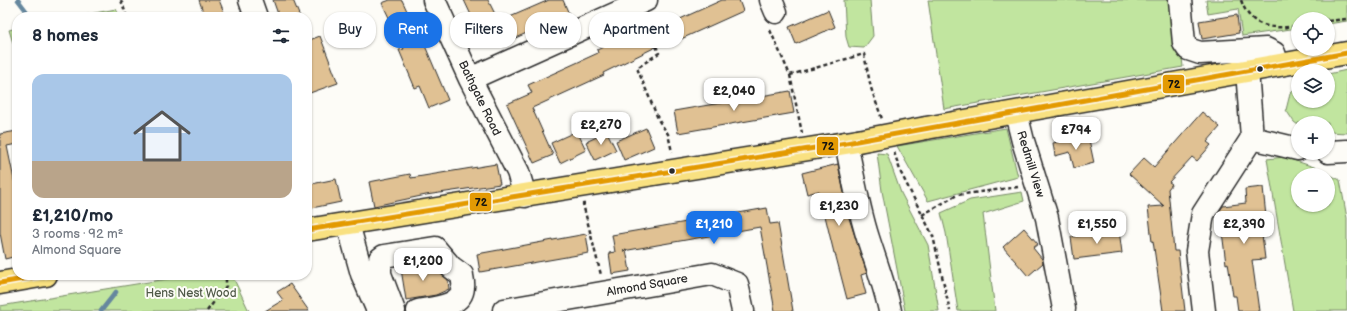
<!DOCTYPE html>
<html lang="en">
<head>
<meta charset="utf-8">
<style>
	:root { --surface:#fff; --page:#f2f2f3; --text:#1f2937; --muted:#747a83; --accent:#1a73e8 }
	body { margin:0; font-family:"Balsamiq Sans",sans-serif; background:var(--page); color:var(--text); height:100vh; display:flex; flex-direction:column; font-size:15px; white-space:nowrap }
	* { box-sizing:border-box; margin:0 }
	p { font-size:13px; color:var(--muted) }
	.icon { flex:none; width:22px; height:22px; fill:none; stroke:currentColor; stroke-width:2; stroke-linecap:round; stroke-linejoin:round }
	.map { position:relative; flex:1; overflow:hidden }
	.details { position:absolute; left:12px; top:12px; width:300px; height:268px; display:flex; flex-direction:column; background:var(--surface); border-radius:16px; box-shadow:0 1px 3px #0004 }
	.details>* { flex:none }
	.top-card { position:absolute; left:324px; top:12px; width:380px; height:36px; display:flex; gap:8px }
	.fabs { position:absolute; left:1291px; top:12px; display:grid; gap:8px }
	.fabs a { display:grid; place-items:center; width:44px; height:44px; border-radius:50%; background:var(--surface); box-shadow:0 1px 3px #0004; font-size:20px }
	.price { position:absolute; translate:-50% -34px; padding:0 9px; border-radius:8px; background:#fff; color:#222; font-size:13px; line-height:26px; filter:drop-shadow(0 1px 2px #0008) }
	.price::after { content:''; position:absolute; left:50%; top:24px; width:12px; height:9px; margin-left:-6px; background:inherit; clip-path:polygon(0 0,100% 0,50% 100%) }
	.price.current { background:var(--accent); color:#fff }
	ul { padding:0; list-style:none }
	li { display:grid; align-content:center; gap:8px; height:212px; padding:0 20px }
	li span { display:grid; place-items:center; height:124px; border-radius:12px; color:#555 }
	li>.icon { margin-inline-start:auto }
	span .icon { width:72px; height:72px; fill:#fffc; stroke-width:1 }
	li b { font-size:17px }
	h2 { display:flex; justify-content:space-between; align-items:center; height:48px; padding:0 20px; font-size:17px }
	.chip { padding:0 14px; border-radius:16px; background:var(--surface); box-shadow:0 1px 3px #0004; font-size:14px; line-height:36px }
	.chip.current { background:var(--accent); color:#fff }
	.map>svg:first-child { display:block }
	.green { fill:#c1e59f; stroke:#768865; fill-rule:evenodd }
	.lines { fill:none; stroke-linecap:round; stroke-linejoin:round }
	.stream { stroke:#65879e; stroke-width:4.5 }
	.building { fill:#e0c193; stroke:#2b2b2b }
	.minor-casing { stroke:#2b2b2b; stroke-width:25 }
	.major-casing { stroke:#2b2b2b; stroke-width:25 }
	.path { stroke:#2b2b2b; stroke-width:2.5; stroke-dasharray:4 3; stroke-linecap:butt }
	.minor { stroke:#fdfcf7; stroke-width:22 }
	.major { stroke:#f9e181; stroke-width:22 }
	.major-bridge-casing { stroke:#2b2b2b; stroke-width:25; stroke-linecap:butt }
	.major-bridge { stroke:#f9e181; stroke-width:22 }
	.bus-1-casing { stroke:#fdfcf7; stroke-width:8 }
	.bus-1 { stroke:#e39a04; stroke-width:5 }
	.bus-dot { fill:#2b2b2b; stroke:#fdfcf7; stroke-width:1.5 }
	.labels { text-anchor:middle; stroke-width:4; stroke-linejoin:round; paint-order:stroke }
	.street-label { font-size:12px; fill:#2b2b2b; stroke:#fdfcf7 }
	.park-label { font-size:12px; fill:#505a48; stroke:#fdfcf7 }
	.line-badge { stroke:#fdfcf7; stroke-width:1.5 }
	.pale-badge-label { font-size:11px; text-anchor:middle; font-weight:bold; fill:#111 }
</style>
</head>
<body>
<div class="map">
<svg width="1347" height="311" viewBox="0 0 1347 311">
	<rect width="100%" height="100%" fill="#fdfcf7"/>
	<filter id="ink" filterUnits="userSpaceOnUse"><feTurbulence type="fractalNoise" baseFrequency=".025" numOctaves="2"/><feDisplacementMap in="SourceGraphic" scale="8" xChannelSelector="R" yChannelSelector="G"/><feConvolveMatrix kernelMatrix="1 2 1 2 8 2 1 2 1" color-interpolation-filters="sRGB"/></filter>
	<g filter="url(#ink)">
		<path class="green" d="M 844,0 L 870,0 L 873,36 L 864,48 L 849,47 L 846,37 Z
			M 928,0 L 1176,0 L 1183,67 L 944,109 Z
			M 1206,0 L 1347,0 L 1347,21 L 1328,24 L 1328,19 L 1298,19 L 1298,28 L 1242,36 L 1238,9 L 1208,14 Z
			M 116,9 L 120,17 L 74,17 Z
			M 17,28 L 17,56 L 9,30 Z
			M 1347,70 L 1347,133 L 1328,132 L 1328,123 L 1298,123 L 1298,125 L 1294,122 L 1286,110 L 1290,94 L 1298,86 L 1298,101 L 1328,101 L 1328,74 Z
			M 1006,128 L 1018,177 L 928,201 L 897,146 Z
			M 877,153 L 887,154 L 901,193 L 928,245 L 939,311 L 905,311 L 882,191 Z
			M 1284,157 L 1314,167 L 1340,180 L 1347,218 L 1347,311 L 1293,311 L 1267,159 ZM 1298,175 L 1328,175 L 1328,205 L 1298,205 Z
			M 1022,192 L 1024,201 L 983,214 L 995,311 L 958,311 L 946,233 L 941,213 L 970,200 Z
			M 192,275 L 232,275 L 249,311 L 0,311 L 0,306 Z"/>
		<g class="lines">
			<path class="stream" d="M 18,0 L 31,17
				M 101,311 L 116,292"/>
		</g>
		<path class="building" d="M 199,0 L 219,0 L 226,17 L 205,17 Z
			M 273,0 L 293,0 L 300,17 L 279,17 Z
			M 390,0 L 402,0 L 421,42 L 423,41 L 448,100 L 429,108 L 420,86 L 415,88 L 399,50 L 404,49 L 382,3 Z
			M 464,0 L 488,0 L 498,20 L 478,30 Z
			M 549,0 L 563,0 L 569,14 L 511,40 L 503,20 Z
			M 722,0 L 739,0 L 743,11 L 670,44 L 668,41 L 603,73 L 604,75 L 532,108 L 553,155 L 534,163 L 507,104 L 532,93 L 528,85 L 598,53 L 597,50 L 644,27 L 647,34 Z
			M 828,10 L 835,27 L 796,44 L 789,27 Z
			M 1237,15 L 1239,33 L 1202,39 L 1199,21 Z
			M 320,36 L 338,83 L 307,94 L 307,41 Z
			M 790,91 L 794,113 L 678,133 L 674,111 Z
			M 1202,112 L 1220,127 L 1207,142 L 1211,145 L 1197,161 L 1192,157 L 1169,182 L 1172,184 L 1168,189 L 1174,251 L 1178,251 L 1185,311 L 1163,311 L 1153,241 L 1152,242 L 1148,207 L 1164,206 L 1129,174 L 1144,158 L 1154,167 Z
			M 646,128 L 654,147 L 624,160 L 616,141 Z
			M 17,131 L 17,144 L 7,146 L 17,194 L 17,256 L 5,259 L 0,233 L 0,134 Z
			M 577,131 L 586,150 L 560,163 L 551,143 Z
			M 607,132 L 616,150 L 595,160 L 586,142 Z
			M 1088,135 L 1094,163 L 1074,168 L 1070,152 L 1055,156 L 1053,143 Z
			M 496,164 L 500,184 L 426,195 L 374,206 L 369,182 L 410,174 L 411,178 Z
			M 838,164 L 849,218 L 867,273 L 861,275 L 866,294 L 847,299 L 835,253 L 834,253 L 819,191 L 807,194 L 802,173 Z
			M 336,179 L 341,202 L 307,209 L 307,185 Z
			M 1263,187 L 1266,217 L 1260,218 L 1265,259 L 1252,260 L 1259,311 L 1238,311 L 1236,296 L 1233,296 L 1228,263 L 1226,264 L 1221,223 L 1218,223 L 1217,215 L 1223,206 L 1246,203 L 1245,189 Z
			M 767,208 L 770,224 L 778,223 L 793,311 L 775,311 L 760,227 L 623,251 L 626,250 L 630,271 L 612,274 L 609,253 L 615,252 L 612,235 Z
			M 1024,228 L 1038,244 L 1033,248 L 1042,259 L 1043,263 L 1028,276 L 1003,247 Z
			M 1119,230 L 1122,253 L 1074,259 L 1071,237 Z
			M 586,234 L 589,253 L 480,272 L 477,254 Z
			M 432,264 L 442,275 L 448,280 L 449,289 L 436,295 L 406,300 L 401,269 Z
			M 290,284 L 309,311 L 265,311 L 283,300 L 277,292 Z"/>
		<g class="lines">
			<defs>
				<path id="minor" d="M 250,0 L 256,17
					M 434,0 L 470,79 L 518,172 L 525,196
					M 771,0 L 776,12
					M 1180,0 L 1184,43 L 1188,49 L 1200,53 L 1266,49 L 1274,53 L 1278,65
					M 470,79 L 646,0
					M 1016,113 L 1023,141 L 1047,218 L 1064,309
					M 1252,138 L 1298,149
					M 846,143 C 853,175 858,207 868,238 C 876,263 885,286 890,311
					M 1328,152 L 1347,151
					M 348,224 L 362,274 L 378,311
					M 504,310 L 712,274 L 737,284 L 743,311
					M 394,311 L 380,274 L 380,259 L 384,256 L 435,248 L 451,267 L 462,275 C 462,278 464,284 463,287 C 462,307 433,308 418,311
					M 1204,311 L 1197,251 L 1203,214 L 1252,138 L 1247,70"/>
				<path id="major" d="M 926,128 C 1066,104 1206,77 1347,53
					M 307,230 L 858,141
					M 0,283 L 46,275"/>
			</defs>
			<use href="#minor" class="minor-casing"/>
			<use href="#major" class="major-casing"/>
			<path class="path" d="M 121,0 L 127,17
				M 1241,0 C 1251,29 1272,29 1298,26
				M 645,20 L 659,53 L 637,68 L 659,121 L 668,134 L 672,152
				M 1328,21 L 1347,19
				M 770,30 L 790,75 L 864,54 L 871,88 L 882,119
				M 790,75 L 802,133
				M 894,152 L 901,173 L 933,236 L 950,311
				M 585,204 L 583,204 L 601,275
				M 922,215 L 957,195 L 1018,187
				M 207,311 L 226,286 L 226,275"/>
			<use href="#minor" class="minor"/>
			<use href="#major" class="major"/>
			<defs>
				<path id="major-bridge" d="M 858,141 L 926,128"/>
			</defs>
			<use href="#major-bridge" class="major-bridge-casing"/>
			<use href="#major-bridge" class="major-bridge"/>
			<defs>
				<path id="bus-1" d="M 307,230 L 846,143 L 1347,53
					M 0,283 L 46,275"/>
			</defs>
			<use href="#bus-1" class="bus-1-casing"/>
			<use href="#bus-1" class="bus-1"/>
		</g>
	</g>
	<g class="bus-dot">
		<circle cx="1260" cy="69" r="3.5"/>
		<circle cx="672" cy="171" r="3.5"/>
	</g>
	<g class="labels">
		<g class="street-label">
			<text transform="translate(480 98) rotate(64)" y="4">Bathgate Road</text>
			<text transform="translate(1031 164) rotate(73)" y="4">Redmill View</text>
			<text transform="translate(647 285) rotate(-10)" y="4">Almond Square</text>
		</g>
		<g class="park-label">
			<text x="191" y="297">Hens Nest Wood</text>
		</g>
	</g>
	<g class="line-badge">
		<rect x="1162" y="74" width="23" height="20" rx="4" fill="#e39a04"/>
		<rect x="816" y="136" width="23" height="20" rx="4" fill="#e39a04"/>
		<rect x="469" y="192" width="23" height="20" rx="4" fill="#e39a04"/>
	</g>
	<g class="pale-badge-label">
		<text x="1174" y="88">72</text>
		<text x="828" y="150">72</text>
		<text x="481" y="206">72</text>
	</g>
</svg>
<div class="fabs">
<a><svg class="icon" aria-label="locate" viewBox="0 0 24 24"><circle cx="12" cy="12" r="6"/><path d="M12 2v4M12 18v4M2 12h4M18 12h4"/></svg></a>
<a><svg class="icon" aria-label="layers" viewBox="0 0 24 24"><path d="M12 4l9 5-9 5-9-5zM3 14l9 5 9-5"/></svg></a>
<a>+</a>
<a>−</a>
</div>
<b class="price" style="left:734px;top:112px">£2,040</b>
<b class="price" style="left:601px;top:146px">£2,270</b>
<b class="price" style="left:1076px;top:151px">£794</b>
<b class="price" style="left:839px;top:227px">£1,230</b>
<b class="price current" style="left:714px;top:245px">£1,210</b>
<b class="price" style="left:1097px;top:245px">£1,550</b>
<b class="price" style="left:1244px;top:245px">£2,390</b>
<b class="price" style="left:423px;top:282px">£1,200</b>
<div class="top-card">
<a class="chip">Buy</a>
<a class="chip current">Rent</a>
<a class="chip">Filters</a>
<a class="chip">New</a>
<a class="chip">Apartment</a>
</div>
<section class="details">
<h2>8 homes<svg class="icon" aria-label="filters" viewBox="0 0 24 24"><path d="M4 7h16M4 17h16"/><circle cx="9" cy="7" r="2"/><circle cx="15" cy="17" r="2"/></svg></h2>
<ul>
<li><span style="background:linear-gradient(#a9c7e8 70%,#b9a48a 0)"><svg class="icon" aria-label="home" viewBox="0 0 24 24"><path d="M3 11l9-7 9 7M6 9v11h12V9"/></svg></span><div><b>£1,210/mo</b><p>3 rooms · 92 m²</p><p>Almond Square</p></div></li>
</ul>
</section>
</div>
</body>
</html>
